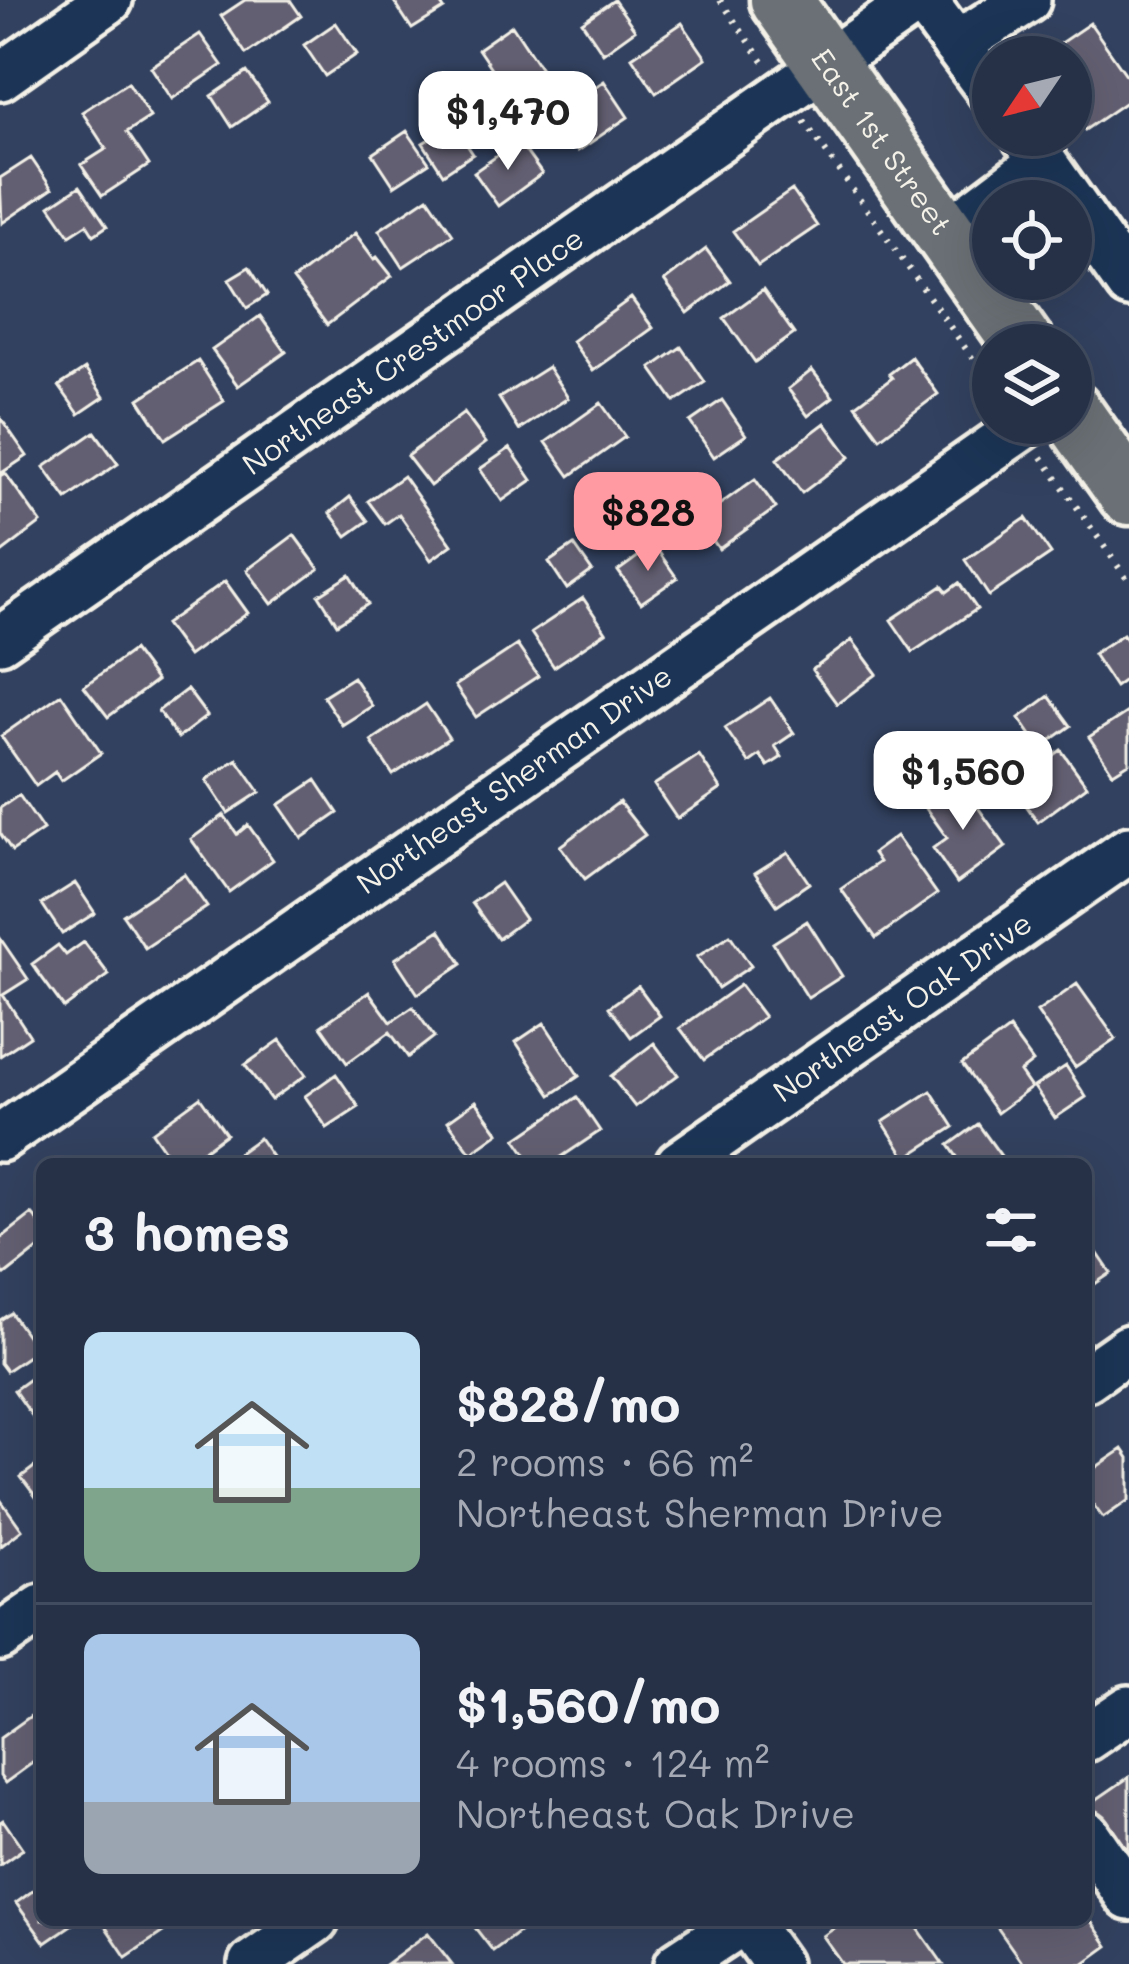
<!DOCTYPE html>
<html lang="en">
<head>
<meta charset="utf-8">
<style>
	:root { --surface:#263147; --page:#2e394e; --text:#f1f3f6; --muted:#a4a9b4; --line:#424c60; --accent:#ff9aa2 }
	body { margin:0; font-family:Mali,sans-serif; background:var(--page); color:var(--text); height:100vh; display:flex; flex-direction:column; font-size:45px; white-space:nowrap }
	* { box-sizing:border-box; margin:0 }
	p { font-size:39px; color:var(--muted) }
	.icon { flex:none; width:66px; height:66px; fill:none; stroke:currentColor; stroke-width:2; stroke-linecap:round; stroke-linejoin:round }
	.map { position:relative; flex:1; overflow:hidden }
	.sheet { position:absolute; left:36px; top:1158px; width:1056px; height:768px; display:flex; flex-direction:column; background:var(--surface); border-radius:18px; box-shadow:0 12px 48px #0002,0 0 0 3px var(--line) }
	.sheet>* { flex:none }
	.needle { width:78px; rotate:235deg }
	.fabs { position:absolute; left:972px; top:36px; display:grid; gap:24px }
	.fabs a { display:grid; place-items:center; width:120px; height:120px; border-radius:50%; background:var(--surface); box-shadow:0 12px 48px #0002,0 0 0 3px var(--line); font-size:60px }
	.price { position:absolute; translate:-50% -102px; padding:0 27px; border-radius:24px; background:#fff; color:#222; font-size:39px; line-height:78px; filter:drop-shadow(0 3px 6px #0008) }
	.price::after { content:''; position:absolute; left:50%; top:72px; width:36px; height:27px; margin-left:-18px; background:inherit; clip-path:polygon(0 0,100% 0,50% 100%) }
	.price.active { background:var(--accent); color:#111 }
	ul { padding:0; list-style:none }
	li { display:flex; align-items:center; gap:36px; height:300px; padding:0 48px }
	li+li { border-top:3px solid var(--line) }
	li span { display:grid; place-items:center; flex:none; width:336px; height:240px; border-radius:18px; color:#555 }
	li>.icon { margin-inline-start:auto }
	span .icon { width:144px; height:144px; fill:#fffc; stroke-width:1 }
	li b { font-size:51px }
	h2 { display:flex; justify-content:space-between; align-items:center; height:144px; padding:0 48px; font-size:51px }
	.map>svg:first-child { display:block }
	.building { fill:#635e72; stroke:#f4f1e8; stroke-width:3 }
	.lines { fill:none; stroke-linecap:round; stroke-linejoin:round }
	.minor-casing { stroke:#f4f1e8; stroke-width:54 }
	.major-casing { stroke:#f4f1e8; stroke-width:69 }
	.path { stroke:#f4f1e8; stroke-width:6; stroke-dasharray:3 9; stroke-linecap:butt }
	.minor { stroke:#1d3557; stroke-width:45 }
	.major { stroke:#6a7074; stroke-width:60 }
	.labels { text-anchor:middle; stroke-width:9; stroke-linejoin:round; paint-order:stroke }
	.street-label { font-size:30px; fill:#f4f1e8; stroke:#1d3557 }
</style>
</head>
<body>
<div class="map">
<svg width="1129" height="1964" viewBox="0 0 1129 1964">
	<rect width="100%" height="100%" fill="#32415f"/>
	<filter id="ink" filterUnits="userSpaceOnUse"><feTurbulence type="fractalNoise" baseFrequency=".00833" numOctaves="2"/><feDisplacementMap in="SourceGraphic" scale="24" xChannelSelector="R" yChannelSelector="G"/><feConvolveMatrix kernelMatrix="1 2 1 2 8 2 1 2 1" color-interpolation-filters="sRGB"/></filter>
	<g filter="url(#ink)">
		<path class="building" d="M 245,0 L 290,0 L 301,16 L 246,54 L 221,16 Z
			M 393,0 L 438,0 L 444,9 L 412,29 Z
			M 614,0 L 635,30 L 603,53 L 582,22 Z
			M 336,23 L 357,54 L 325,76 L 304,45 Z
			M 682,23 L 706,58 L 656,93 L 632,57 Z
			M 1090,23 L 1129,79 L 1129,100 L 1085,130 L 1071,109 L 1071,57 L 1040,57 Z
			M 512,25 L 548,79 L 514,102 L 478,49 Z
			M 200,34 L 222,65 L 172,99 L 151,67 Z
			M 247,72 L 268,102 L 232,127 L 212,96 Z
			M 604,81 L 628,117 L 578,151 L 553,115 Z
			M 128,82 L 150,117 L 127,132 L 149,165 L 102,196 L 81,165 L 106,149 L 82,112 Z
			M 453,124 L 473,154 L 443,174 L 423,143 Z
			M 407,131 L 429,163 L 394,186 L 373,154 Z
			M 518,141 L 542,174 L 498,206 L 474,172 Z
			M 31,158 L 52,189 L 2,223 L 0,178 Z
			M 80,186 L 107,226 L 94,235 L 87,224 L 70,235 L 50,206 Z
			M 792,190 L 817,226 L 758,266 L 733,231 Z
			M 428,197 L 453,234 L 403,267 L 379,230 Z
			M 355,233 L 374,259 L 377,257 L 392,276 L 327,325 L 293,280 Z
			M 706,249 L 730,281 L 688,313 L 664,281 Z
			M 249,267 L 267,295 L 247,308 L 229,279 Z
			M 763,290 L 794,334 L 755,362 L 724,318 Z
			M 631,298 L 653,328 L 593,371 L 572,341 Z
			M 260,316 L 286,352 L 238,386 L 212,350 Z
			M 681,347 L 705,382 L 675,402 L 651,368 Z
			M 911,357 L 938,394 L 880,438 L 856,405 L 892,378 L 889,374 Z
			M 198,361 L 224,401 L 165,439 L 139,399 Z
			M 548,367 L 568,398 L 519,430 L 499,398 Z
			M 85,369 L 104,397 L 79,414 L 59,386 Z
			M 812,370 L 833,397 L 808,416 L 788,389 Z
			M 722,400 L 746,435 L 714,457 L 690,422 Z
			M 601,403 L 625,437 L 570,476 L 546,442 Z
			M 464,413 L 486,443 L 430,486 L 407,456 Z
			M 0,417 L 27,456 L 0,474 Z
			M 825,423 L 850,457 L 802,493 L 777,459 Z
			M 95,432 L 118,464 L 67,499 L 44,467 Z
			M 510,448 L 532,480 L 502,501 L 480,469 Z
			M 5,473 L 41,523 L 0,554 L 0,476 Z
			M 403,476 L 452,545 L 431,560 L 399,514 L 385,524 L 368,501 Z
			M 755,479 L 776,508 L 719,549 L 698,520 Z
			M 653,481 L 673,509 L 643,530 L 623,503 Z
			M 350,497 L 368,521 L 347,536 L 330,513 Z
			M 1026,518 L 1051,554 L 989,596 L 965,560 Z
			M 294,535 L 319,569 L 272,604 L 247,570 Z
			M 574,545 L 592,571 L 567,589 L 549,562 Z
			M 654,545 L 677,578 L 641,603 L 618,571 Z
			M 350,575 L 368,604 L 337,624 L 319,595 Z
			M 225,581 L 248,613 L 188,656 L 165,624 Z
			M 959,583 L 977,609 L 913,652 L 891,620 L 942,586 L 947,592 Z
			M 583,598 L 606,632 L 554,667 L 531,633 Z
			M 1123,634 L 1129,643 L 1129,677 L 1115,687 L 1093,654 Z
			M 852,640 L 877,674 L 837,704 L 812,670 Z
			M 517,645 L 538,676 L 476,717 L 455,686 Z
			M 133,650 L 156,681 L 108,717 L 84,686 Z
			M 353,677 L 372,706 L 342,725 L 323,696 Z
			M 187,689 L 207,716 L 178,738 L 158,711 Z
			M 61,694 L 101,753 L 61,781 L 55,772 L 36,786 L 1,736 Z
			M 1049,696 L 1071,726 L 1040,748 L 1019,718 Z
			M 770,698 L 794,733 L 775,746 L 782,757 L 768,766 L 760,755 L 749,763 L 725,728 Z
			M 426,704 L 449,738 L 393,775 L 371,741 Z
			M 1129,711 L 1129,763 L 1113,773 L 1089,737 Z
			M 1061,750 L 1087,786 L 1038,822 L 1012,786 Z
			M 699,755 L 721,789 L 677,819 L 654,785 Z
			M 237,759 L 260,792 L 228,813 L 206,780 Z
			M 316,780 L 338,813 L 302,838 L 279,805 Z
			M 960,782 L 1006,847 L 957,883 L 933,848 L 947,838 L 925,807 Z
			M 19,795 L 43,830 L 12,851 L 0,833 L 0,808 Z
			M 619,802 L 645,835 L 585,879 L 560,846 Z
			M 224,815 L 237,834 L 248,825 L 273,860 L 229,892 L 191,839 Z
			M 896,836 L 937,894 L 876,938 L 841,889 L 879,862 L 873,853 Z
			M 788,852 L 809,883 L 777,905 L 755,873 Z
			M 184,874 L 207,907 L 145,948 L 123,915 Z
			M 75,883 L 95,913 L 62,934 L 42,904 Z
			M 500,883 L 525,919 L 498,939 L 472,903 Z
			M 807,921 L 842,976 L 808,998 L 773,943 Z
			M 440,930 L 462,964 L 418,994 L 395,959 Z
			M 730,935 L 751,966 L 718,988 L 697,957 Z
			M 0,938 L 28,979 L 3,995 L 30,1036 L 0,1056 Z
			M 84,942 L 109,975 L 64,1008 L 32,964 L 58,945 L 66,955 Z
			M 1077,984 L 1116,1039 L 1075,1067 L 1037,1012 Z
			M 740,985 L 764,1017 L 704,1060 L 680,1028 Z
			M 638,986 L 660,1016 L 631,1037 L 609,1007 Z
			M 369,992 L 391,1022 L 413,1007 L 434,1037 L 408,1057 L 390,1032 L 347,1063 L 321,1026 Z
			M 544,1023 L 579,1076 L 551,1095 L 516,1042 Z
			M 1009,1029 L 1033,1062 L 1020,1072 L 1031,1088 L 997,1113 L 962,1064 Z
			M 280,1040 L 306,1075 L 271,1100 L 245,1065 Z
			M 654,1043 L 678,1075 L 635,1107 L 611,1076 Z
			M 1066,1066 L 1086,1097 L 1055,1118 L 1034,1087 Z
			M 336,1074 L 359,1107 L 327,1128 L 305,1096 Z
			M 931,1091 L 954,1127 L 906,1158 L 883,1122 Z
			M 200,1097 L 226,1134 L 185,1164 L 174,1164 L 152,1132 Z
			M 577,1097 L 600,1131 L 551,1164 L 533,1164 L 516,1139 Z
			M 476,1101 L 499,1133 L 471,1153 L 448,1121 Z
			M 978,1124 L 1001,1156 L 990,1164 L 962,1164 L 949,1145 Z
			M 259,1138 L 277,1164 L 233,1164 L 230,1159 Z
			M 32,1214 L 42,1226 L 42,1246 L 5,1275 L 0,1268 L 0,1239 Z
			M 1088,1239 L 1111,1273 L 1086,1290 L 1086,1240 Z
			M 11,1313 L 37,1350 L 6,1371 L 0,1363 L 0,1320 Z
			M 42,1370 L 42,1425 L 40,1427 L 14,1390 Z
			M 1123,1449 L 1129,1458 L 1129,1500 L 1103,1518 L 1086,1495 L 1086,1474 Z
			M 42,1461 L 42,1505 L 21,1477 Z
			M 0,1499 L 22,1530 L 0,1547 Z
			M 32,1715 L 42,1729 L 42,1756 L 5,1783 L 0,1776 L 0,1738 Z
			M 1129,1777 L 1129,1861 L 1090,1804 Z
			M 3,1820 L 23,1849 L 0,1865 L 0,1822 Z
			M 42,1884 L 42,1920 L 77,1921 L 45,1943 L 16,1903 Z
			M 1086,1914 L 1108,1946 L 1083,1964 L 1023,1964 L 992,1920 L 1086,1920 Z
			M 107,1920 L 173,1920 L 175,1924 L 126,1957 L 103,1923 Z
			M 469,1920 L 535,1920 L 493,1951 Z
			M 846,1920 L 912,1920 L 943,1964 L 843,1964 L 823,1936 Z
			M 428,1933 L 452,1964 L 386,1964 Z"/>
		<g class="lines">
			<defs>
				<g id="minor">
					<path d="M 923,0 L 993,94"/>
					<path d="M 956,45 L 1027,0"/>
					<path d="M 0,77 L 109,0"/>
					<path d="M 1024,135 L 1129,284"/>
					<path d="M 946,234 L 1043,161"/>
					<path id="s1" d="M 0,640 L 918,0"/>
					<path id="s2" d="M 0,1138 L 1028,423"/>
					<path id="s3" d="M 679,1164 L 1129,850"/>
					<path d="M 1086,1378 L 1129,1348"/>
					<path d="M 0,1637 L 42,1608"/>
					<path d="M 1086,1738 L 1129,1709"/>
					<path d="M 1086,1834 L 1129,1897"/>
					<path d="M 746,1920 L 777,1964"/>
					<path d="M 252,1964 L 315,1920"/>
					<path d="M 678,1964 L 745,1920"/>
				</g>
				<g id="major">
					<path id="s4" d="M 781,0 L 1024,345"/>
					<path d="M 1071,412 L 1129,494"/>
				</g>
			</defs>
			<use href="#minor" class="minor-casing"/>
			<use href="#major" class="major-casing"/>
			<path class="path" d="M 720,0 L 766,66
				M 804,121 L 993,387
				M 1042,457 L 1129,582"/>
			<use href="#minor" class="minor"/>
			<use href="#major" class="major"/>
		</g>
	</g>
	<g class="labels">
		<g class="street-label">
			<text dy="10" stroke="none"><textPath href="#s4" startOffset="174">East 1st Street</textPath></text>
			<text dy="10" stroke="none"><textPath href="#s1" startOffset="504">Northeast Crestmoor Place</textPath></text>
			<text dy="10" stroke="none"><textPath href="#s2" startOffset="627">Northeast Sherman Drive</textPath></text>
			<text dy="10" stroke="none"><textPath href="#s3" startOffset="273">Northeast Oak Drive</textPath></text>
		</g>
	</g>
</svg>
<div class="fabs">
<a><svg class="needle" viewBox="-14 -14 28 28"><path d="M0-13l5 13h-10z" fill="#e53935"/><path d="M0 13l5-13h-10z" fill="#a4a9b4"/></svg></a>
<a><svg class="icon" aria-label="locate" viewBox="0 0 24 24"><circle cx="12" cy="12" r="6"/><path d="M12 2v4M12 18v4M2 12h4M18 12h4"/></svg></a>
<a><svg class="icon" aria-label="layers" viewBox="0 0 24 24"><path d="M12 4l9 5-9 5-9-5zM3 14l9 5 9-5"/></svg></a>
</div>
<b class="price" style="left:508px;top:173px">$1,470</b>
<b class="price active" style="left:648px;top:574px">$828</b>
<b class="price" style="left:963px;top:833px">$1,560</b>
<section class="sheet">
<h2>3 homes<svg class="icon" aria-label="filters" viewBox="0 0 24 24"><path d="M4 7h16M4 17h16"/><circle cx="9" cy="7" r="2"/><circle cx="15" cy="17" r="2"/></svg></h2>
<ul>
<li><span style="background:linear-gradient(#bfe0f5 65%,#7fa58c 0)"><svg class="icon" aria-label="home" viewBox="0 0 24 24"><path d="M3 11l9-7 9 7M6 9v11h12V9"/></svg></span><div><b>$828/mo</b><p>2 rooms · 66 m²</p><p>Northeast Sherman Drive</p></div></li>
<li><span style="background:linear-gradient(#a9c7e8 70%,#9aa5b1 0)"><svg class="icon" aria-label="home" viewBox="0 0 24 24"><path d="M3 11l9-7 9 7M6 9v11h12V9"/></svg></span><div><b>$1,560/mo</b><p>4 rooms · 124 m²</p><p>Northeast Oak Drive</p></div></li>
</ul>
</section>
</div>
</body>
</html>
